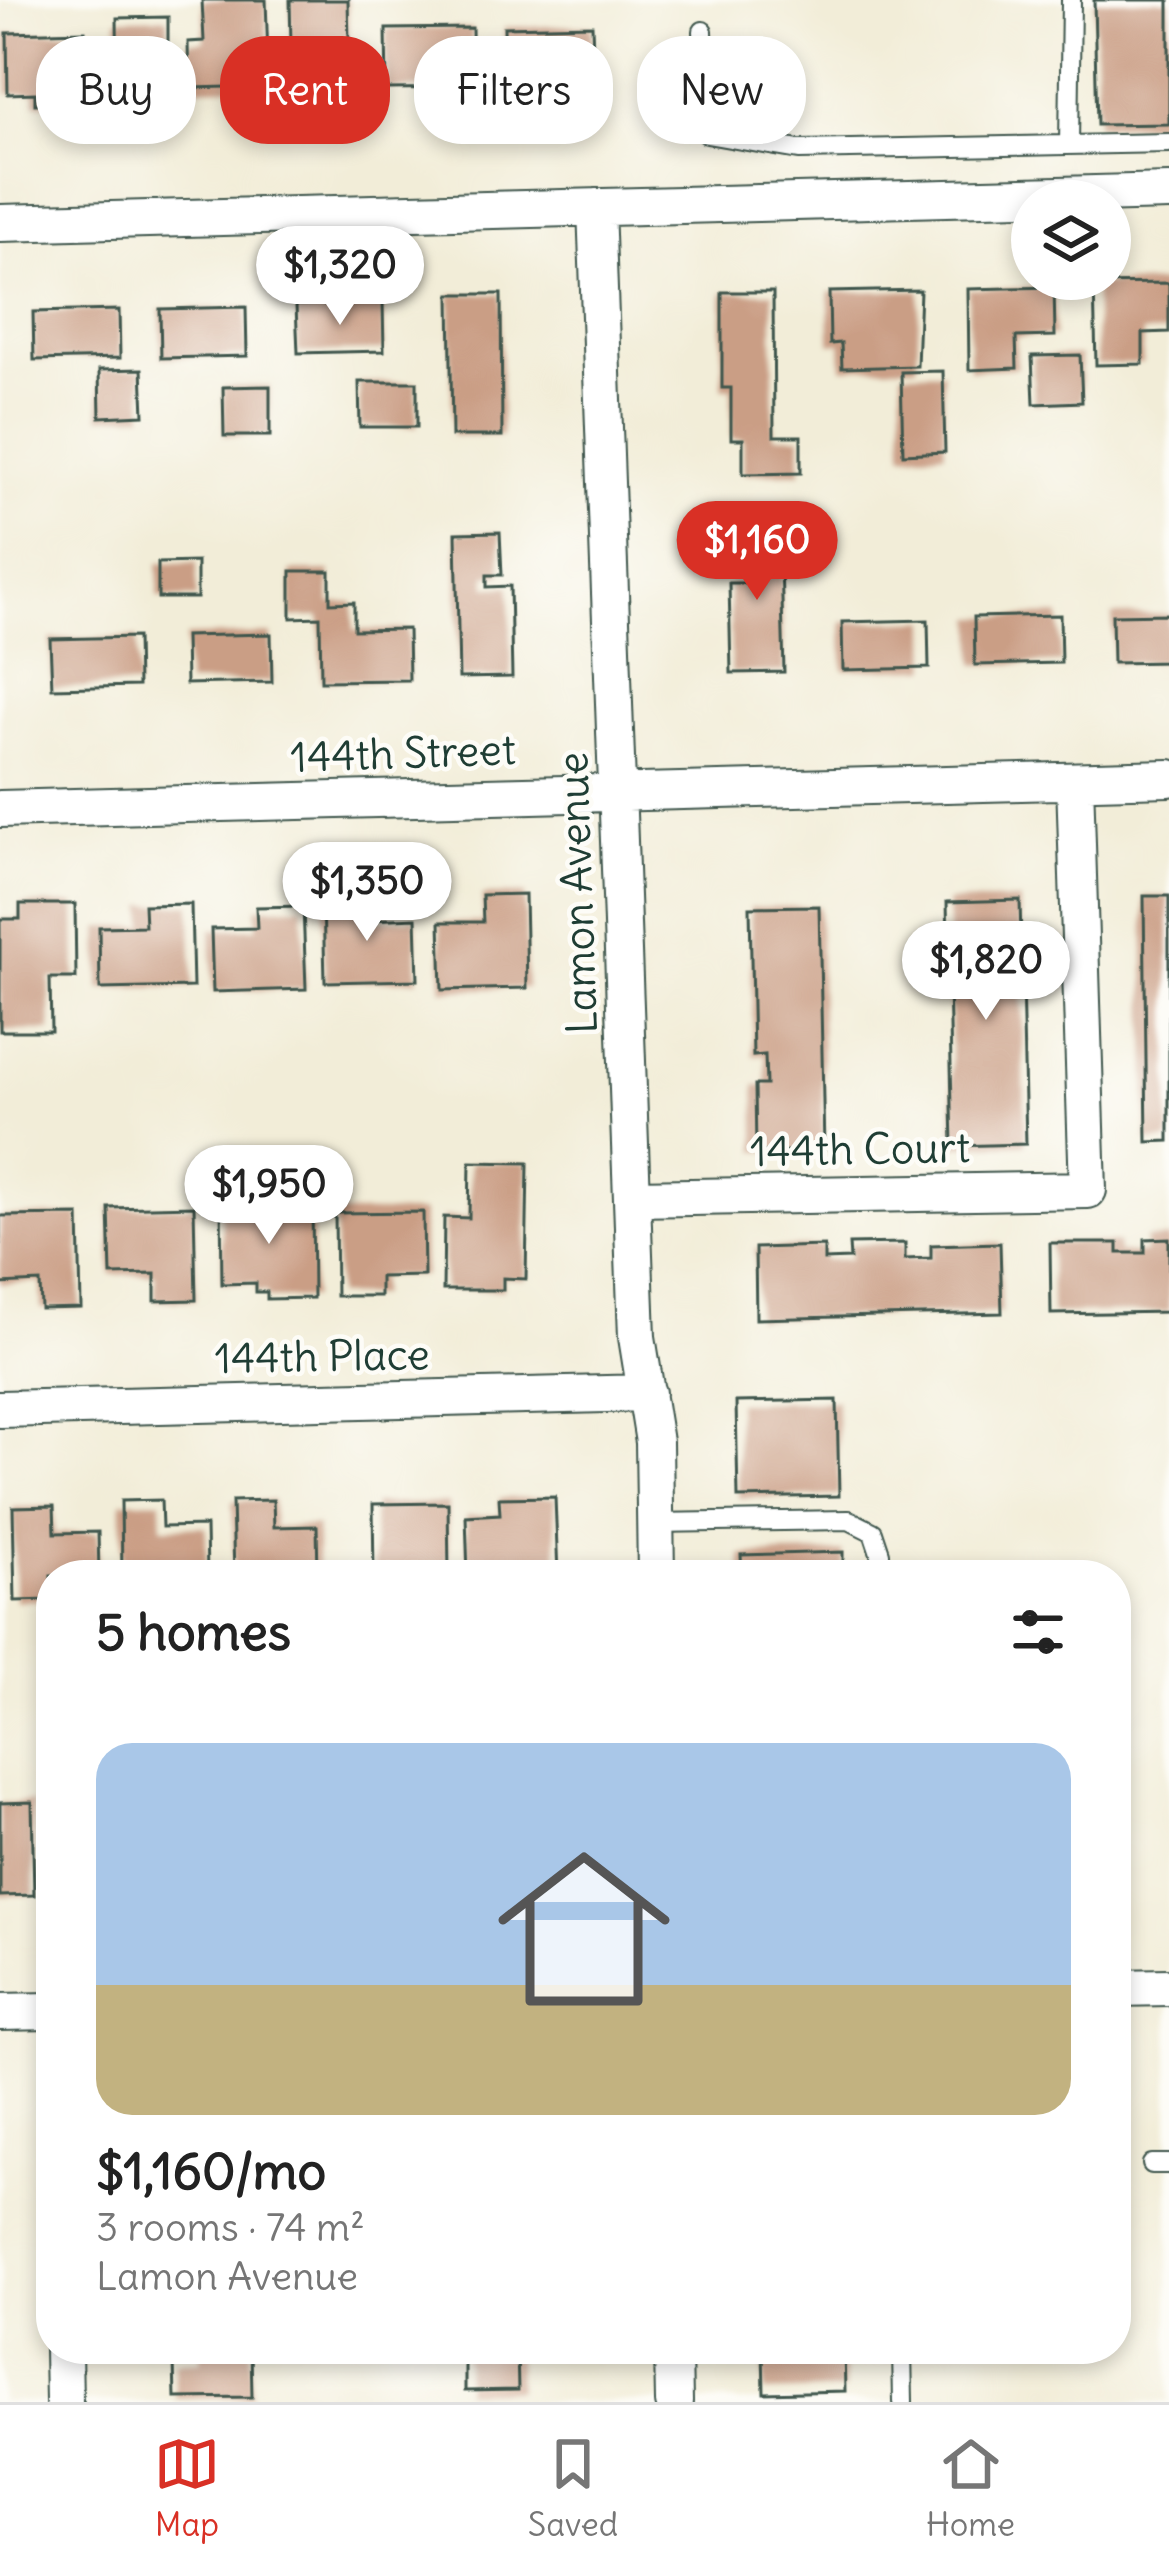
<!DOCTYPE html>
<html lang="en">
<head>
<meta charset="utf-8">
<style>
	:root { --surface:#fff; --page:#f2f2f2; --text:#222; --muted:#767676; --line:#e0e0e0; --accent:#d93025 }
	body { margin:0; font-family:Delius,sans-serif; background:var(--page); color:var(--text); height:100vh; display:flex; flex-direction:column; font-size:45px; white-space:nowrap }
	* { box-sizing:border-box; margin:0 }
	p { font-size:39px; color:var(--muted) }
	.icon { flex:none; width:66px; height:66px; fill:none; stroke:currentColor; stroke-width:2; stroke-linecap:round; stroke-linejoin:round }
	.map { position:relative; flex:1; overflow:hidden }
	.sheet { position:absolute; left:36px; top:1560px; width:1095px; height:804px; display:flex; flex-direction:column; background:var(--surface); border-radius:48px; box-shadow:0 6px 18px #0003 }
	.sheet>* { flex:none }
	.hud { position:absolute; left:36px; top:36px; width:1098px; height:108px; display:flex; gap:24px }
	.tools { position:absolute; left:1011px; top:180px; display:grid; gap:24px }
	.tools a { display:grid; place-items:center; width:120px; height:120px; border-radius:50%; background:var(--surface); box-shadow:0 6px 18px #0003; font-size:60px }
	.price { position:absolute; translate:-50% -102px; padding:0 27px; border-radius:42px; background:#fff; color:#222; font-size:39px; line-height:78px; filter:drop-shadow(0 3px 6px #0008) }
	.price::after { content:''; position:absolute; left:50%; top:72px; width:36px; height:27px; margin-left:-18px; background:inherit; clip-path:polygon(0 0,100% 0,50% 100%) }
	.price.active { background:var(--accent); color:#fff }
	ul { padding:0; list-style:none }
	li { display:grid; align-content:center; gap:24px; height:636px; padding:0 60px }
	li+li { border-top:3px solid var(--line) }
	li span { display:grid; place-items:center; height:372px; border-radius:36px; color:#555 }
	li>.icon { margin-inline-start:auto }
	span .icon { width:216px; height:216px; fill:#fffc; stroke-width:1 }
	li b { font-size:51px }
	h2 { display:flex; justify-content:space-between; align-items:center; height:144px; padding:0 60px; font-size:51px }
	.pill { padding:0 42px; border-radius:48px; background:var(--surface); box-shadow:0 6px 18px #0003; font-size:42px; line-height:108px }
	.pill.active { background:var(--accent); color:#fff }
	.dock { display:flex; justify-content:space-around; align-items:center; height:168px; border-top:3px solid var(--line); background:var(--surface); font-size:33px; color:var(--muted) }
	.dock a { display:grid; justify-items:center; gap:6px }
	.dock .active { color:var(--accent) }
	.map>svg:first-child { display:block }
	.building { fill:#ca9e85 }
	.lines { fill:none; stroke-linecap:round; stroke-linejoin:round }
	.lane-casing { stroke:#3f574d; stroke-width:22 }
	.street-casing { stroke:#3f574d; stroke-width:40 }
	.lane { stroke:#fff; stroke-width:18 }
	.street { stroke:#fff; stroke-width:36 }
	.labels { text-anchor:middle; stroke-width:9; stroke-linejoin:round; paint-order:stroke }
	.street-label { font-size:42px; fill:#1f3d34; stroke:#fdfcf7 }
</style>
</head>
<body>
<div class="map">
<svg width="1169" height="2402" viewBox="0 0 1169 2402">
	<rect width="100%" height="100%" fill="#fdfcf7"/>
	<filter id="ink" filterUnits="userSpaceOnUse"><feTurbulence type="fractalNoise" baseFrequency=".00833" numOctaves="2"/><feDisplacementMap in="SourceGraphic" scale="24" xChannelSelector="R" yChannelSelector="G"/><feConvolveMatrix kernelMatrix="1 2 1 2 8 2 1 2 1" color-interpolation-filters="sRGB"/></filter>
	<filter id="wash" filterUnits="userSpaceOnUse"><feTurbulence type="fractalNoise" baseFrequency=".004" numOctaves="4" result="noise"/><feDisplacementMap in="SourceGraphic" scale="48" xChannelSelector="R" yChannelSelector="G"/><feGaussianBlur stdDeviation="2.7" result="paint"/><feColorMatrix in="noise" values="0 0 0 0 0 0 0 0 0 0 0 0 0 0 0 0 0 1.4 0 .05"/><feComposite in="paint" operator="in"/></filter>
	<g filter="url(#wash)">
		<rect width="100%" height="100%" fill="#f2edd8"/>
		<g id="blocks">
			<path class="building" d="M 202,0 L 266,0 L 269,86 L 189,88 L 188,42 L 204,41 Z
				M 290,0 L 348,0 L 350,86 L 292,88 Z
				M 1094,0 L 1169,0 L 1169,124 L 1097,125 Z
				M 168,17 L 168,80 L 118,81 L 117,18 Z
				M 592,25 L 594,85 L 505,87 L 504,27 Z
				M 472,28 L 473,88 L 387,89 L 386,29 Z
				M 85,31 L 87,103 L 35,104 L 35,93 L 8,94 L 7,33 Z
				M 1169,283 L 1169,332 L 1143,333 L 1143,364 L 1096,365 L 1094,284 Z
				M 1054,287 L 1055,336 L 1016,337 L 1017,368 L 969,370 L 968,289 Z
				M 920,290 L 917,366 L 842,368 L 841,343 L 830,344 L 829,292 Z
				M 722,292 L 773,292 L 774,436 L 801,436 L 801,473 L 743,474 L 743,439 L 731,439 L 731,388 L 722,388 Z
				M 450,294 L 501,294 L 502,436 L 452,436 Z
				M 383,303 L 384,351 L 298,353 L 296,305 Z
				M 246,307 L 247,356 L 161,358 L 160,309 Z
				M 119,310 L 120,358 L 34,360 L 33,312 Z
				M 1080,355 L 1082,402 L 1034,404 L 1032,356 Z
				M 142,369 L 144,415 L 100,417 L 99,370 Z
				M 943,371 L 945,452 L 903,454 L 901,372 Z
				M 359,382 L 417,382 L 417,427 L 360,427 Z
				M 270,386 L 270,436 L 224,436 L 223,387 Z
				M 780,526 L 784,672 L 731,673 L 729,583 L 751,583 L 751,571 L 736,571 L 735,528 Z
				M 500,532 L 502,575 L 487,575 L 487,587 L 510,586 L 512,677 L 459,678 L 456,533 Z
				M 197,562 L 197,598 L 158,598 L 158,563 Z
				M 291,571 L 330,571 L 330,603 L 354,602 L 354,630 L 408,629 L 409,680 L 321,681 L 320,617 L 291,618 Z
				M 1169,614 L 1169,662 L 1113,663 L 1112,615 Z
				M 1060,615 L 1061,663 L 975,665 L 974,617 Z
				M 928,620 L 929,668 L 843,670 L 842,622 Z
				M 271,634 L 272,682 L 186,684 L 185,636 Z
				M 137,637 L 138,686 L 52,688 L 50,639 Z
				M 525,894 L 527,988 L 442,990 L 440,922 L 483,922 L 482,895 Z
				M 1144,896 L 1169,896 L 1169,1141 L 1147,1142 Z
				M 370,898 L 370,920 L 416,918 L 418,980 L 325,982 L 323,900 Z
				M 1020,900 L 1026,1144 L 953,1146 L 947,902 Z
				M 20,904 L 75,904 L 76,978 L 50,978 L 51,1031 L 0,1031 L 0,919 L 20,919 Z
				M 191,904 L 193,987 L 100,989 L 99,927 L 145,926 L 144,905 Z
				M 303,906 L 306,989 L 213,992 L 211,929 L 257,928 L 256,907 Z
				M 819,906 L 824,1150 L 756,1152 L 755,1085 L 766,1085 L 765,1055 L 753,1056 L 750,907 Z
				M 470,1162 L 528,1163 L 526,1279 L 503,1278 L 503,1290 L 443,1290 L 444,1217 L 469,1218 Z
				M 312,1201 L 313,1298 L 267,1299 L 267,1292 L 256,1292 L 256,1283 L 222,1284 L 221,1203 Z
				M 194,1206 L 196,1300 L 155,1301 L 155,1274 L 111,1275 L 109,1208 Z
				M 423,1212 L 424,1276 L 380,1277 L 380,1296 L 336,1296 L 335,1213 Z
				M 79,1215 L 81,1308 L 41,1309 L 40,1282 L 0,1284 L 0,1216 Z
				M 1169,1238 L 1169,1312 L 1051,1314 L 1050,1243 L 1118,1243 L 1118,1253 L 1145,1253 L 1145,1239 Z
				M 905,1243 L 905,1259 L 931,1258 L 931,1245 L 1000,1243 L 1002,1313 L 756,1319 L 755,1248 L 824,1246 L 824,1260 L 850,1259 L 849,1244 Z
				M 837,1400 L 839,1496 L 738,1498 L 736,1402 Z
				M 555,1497 L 558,1575 L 468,1575 L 466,1516 L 500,1514 L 499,1498 Z
				M 161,1500 L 162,1527 L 206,1526 L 207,1575 L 122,1575 L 121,1501 Z
				M 273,1500 L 274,1527 L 317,1526 L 318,1575 L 234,1575 L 232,1501 Z
				M 448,1503 L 449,1575 L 374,1575 L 373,1504 Z
				M 54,1506 L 55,1533 L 98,1532 L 99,1575 L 51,1575 L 51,1600 L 15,1601 L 13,1507 Z
				M 843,1552 L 843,1575 L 742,1575 L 741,1555 Z
				M 32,1802 L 34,1895 L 0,1896 L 0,1803 Z
				M 200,2349 L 251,2349 L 252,2397 L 175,2398 L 174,2362 L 200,2361 Z
				M 465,2349 L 517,2349 L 518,2390 L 465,2391 Z
				M 763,2349 L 844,2349 L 845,2391 L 764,2393 Z"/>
		</g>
	</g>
	<g filter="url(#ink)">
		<use href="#blocks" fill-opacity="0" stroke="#3f574d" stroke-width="3"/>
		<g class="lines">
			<defs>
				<path id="lane" d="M 703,31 L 707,134 L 799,150 L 1169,143
					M 1069,145 L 1071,0
					M 655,1523 L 849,1520 L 873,1532 L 880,1553 L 881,1575
					M 1152,2164 L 1169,2164
					M 902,2349 L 903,2402"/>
				<path id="street" d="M 596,207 L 637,1337 L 654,1442 L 656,1575
					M 0,223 L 1169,192
					M 0,809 L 1169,778
					M 634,1198 L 1088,1190 L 1075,781
					M 0,1409 L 647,1393
					M 1116,1988 L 1169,1987
					M 0,2012 L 51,2011
					M 63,2349 L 64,2402
					M 673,2349 L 674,2402"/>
			</defs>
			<use href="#lane" class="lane-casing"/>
			<use href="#street" class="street-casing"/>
			<use href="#lane" class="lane"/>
			<use href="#street" class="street"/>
		</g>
	</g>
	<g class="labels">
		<g class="street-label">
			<text transform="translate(403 753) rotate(-2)" y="15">144th Street</text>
			<text transform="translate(577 893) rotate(-92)" y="15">Lamon Avenue</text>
			<text transform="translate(860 1149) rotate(-1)" y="15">144th Court</text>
			<text transform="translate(322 1356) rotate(-1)" y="15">144th Place</text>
		</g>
	</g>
</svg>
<div class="tools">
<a><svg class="icon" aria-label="layers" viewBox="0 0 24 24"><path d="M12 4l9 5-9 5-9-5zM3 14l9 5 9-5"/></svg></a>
</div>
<b class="price" style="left:340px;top:328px">$1,320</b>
<b class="price active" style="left:757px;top:603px">$1,160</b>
<b class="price" style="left:367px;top:944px">$1,350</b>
<b class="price" style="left:986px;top:1023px">$1,820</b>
<b class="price" style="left:269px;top:1247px">$1,950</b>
<div class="hud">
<a class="pill">Buy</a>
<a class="pill active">Rent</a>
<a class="pill">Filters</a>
<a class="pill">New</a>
</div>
<section class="sheet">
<h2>5 homes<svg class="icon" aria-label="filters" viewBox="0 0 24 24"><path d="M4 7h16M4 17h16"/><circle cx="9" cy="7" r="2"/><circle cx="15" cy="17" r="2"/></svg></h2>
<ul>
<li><span style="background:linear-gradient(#a9c7e8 65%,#c2b280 0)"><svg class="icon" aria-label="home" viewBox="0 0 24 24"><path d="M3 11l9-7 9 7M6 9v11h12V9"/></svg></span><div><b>$1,160/mo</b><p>3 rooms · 74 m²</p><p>Lamon Avenue</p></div></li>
</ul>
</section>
</div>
<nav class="dock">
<a class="active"><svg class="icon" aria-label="map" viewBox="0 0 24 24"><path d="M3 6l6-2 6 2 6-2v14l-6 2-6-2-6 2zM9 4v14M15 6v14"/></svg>Map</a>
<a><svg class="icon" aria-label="saved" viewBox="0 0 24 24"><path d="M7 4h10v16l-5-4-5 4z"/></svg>Saved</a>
<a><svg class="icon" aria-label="home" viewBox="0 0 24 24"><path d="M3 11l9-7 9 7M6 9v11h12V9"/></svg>Home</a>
</nav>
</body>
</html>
